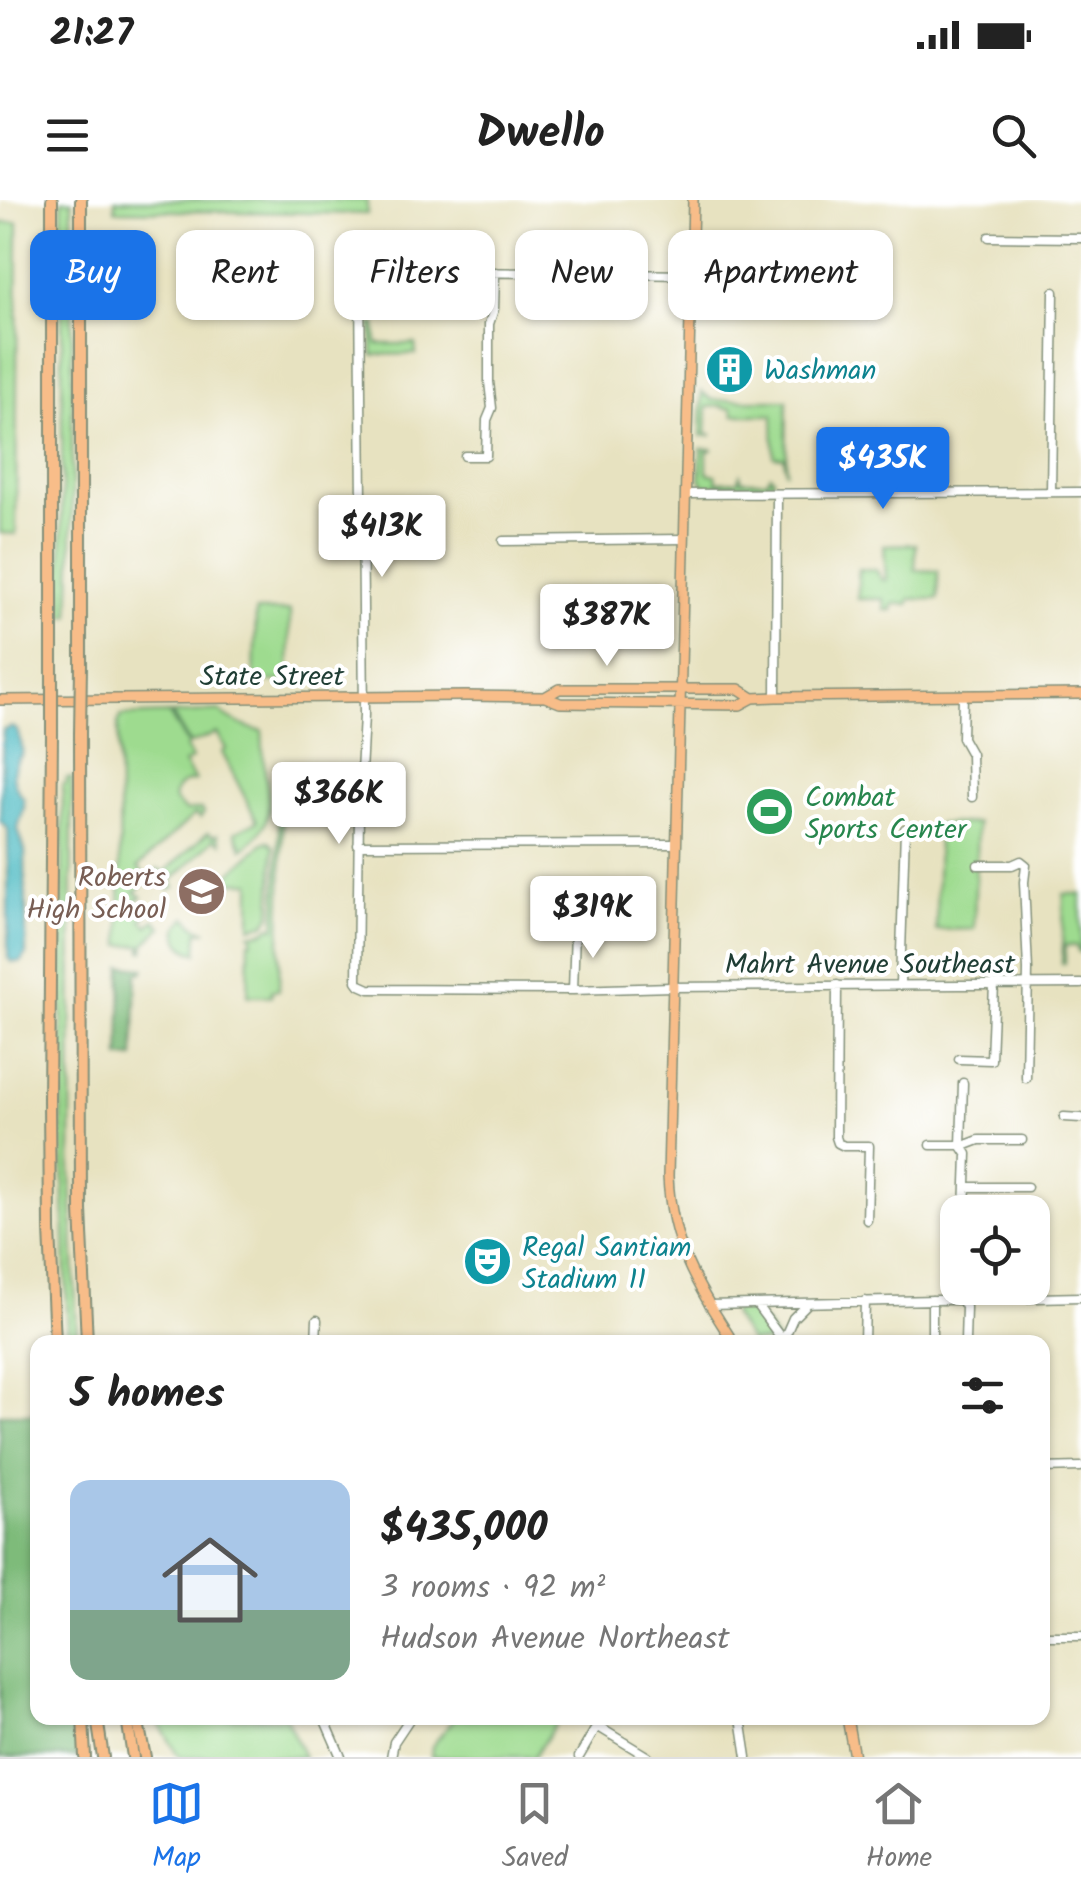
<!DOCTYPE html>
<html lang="en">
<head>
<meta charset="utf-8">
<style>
	:root { --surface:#fff; --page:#f2f2f2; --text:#222; --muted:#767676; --line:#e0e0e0; --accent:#1a73e8 }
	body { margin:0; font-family:Kalam,sans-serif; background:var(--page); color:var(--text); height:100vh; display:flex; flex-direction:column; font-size:38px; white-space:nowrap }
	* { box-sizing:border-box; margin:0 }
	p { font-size:32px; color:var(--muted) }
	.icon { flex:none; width:55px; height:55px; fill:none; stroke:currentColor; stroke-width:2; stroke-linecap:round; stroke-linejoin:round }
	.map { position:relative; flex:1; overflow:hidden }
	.drawer { position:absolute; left:30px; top:1135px; width:1020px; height:390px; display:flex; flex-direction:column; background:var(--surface); border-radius:20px; box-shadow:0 2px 8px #0004 }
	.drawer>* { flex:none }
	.guide { position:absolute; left:30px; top:30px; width:1022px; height:90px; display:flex; gap:20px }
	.tools { position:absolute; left:940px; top:995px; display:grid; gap:20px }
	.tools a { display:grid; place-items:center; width:110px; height:110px; border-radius:20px; background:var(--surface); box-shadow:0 2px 8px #0004; font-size:50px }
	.price { position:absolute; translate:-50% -85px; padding:0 22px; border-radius:10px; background:#fff; color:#222; font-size:32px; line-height:65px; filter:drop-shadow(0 2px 5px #0008) }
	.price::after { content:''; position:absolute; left:50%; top:60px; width:30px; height:22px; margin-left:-15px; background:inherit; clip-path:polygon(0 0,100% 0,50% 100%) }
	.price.on { background:var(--accent); color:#fff }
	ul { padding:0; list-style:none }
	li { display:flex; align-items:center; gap:30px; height:250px; padding:0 40px }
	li+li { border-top:2px solid var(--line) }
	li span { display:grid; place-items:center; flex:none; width:280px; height:200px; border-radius:20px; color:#555 }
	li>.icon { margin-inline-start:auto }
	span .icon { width:120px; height:120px; fill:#fffc; stroke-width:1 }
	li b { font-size:42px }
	h2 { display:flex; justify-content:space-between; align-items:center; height:120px; padding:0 40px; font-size:42px }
	.tag { padding:0 35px; border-radius:20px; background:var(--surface); box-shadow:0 2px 8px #0004; font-size:35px; line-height:90px }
	.tag.on { background:var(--accent); color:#fff }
	.status { display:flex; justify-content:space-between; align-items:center; height:70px; padding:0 50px; background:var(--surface); direction:ltr }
	.status svg { height:28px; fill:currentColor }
	header { display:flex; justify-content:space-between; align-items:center; height:130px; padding:0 40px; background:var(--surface); font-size:45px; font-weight:700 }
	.tabs { display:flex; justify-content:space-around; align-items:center; height:140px; border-top:2px solid var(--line); background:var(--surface); font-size:28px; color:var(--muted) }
	.tabs a { display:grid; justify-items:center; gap:5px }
	.tabs .on { color:var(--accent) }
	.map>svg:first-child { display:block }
	.green { fill:#9edb8f; stroke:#5e8c62; stroke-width:2.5 }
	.forest { fill:#7ebb7a; stroke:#4e7c57; stroke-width:2.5 }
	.water { fill:#4bbac2; stroke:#357c7b; stroke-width:2.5 }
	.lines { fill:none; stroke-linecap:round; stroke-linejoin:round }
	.minor-casing { stroke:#83907a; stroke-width:11 }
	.major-casing { stroke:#83907a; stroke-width:12 }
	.highway-casing { stroke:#83907a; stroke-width:14 }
	.minor { stroke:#fff; stroke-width:8 }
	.major { stroke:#f8bd89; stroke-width:9 }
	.highway { stroke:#f8bd89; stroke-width:10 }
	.highway-bridge-casing { stroke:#83907a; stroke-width:14; stroke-linecap:butt }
	.highway-bridge { stroke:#f8bd89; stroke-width:10 }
	.labels { text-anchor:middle; stroke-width:8; stroke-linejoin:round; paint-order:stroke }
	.culture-label { font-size:28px; fill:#0d838f; stroke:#fff; text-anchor:start }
	.street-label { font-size:28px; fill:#1f3d34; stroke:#fff }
	.leisure-label { font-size:28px; fill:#27864d; stroke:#fff; text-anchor:start }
	.education-label { font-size:28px; fill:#785e54; stroke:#fff; text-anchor:end }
</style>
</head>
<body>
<div class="status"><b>21:27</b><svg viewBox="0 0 49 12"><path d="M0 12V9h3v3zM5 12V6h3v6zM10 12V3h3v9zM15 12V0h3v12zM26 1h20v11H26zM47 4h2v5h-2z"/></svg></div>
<header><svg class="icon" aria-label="menu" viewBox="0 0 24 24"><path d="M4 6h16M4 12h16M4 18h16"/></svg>Dwello<svg class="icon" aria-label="search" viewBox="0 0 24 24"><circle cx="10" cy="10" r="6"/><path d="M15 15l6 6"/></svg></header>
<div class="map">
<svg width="1081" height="1557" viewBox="0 0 1081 1557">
	<rect width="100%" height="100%" fill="#fff"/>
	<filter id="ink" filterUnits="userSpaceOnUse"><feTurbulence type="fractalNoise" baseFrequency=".01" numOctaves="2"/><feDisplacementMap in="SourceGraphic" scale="20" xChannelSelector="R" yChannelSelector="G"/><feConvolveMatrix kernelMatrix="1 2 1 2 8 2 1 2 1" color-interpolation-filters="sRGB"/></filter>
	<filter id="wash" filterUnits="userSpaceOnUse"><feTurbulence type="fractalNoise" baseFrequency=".0048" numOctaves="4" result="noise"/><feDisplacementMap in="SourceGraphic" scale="40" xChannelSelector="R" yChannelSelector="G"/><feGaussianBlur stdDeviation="2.25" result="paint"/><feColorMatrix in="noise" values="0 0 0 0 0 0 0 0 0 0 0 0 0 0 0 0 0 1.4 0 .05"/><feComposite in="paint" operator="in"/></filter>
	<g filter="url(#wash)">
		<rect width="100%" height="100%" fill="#e7e2c0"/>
		<path class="green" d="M 62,0 L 72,0 L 72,362 L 70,416 L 62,416 Z
			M 115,0 L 367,0 L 367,14 L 115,10 Z
			M 18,22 L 16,334 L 0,333 L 0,23 Z
			M 372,124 L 376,124 L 377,144 L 415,144 L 416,154 L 373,155 Z
			M 702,192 L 712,200 L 787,200 L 786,272 L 784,257 L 774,256 L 773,215 L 734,215 L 732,208 L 724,208 L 723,206 L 707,207 L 706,233 L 713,235 L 701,236 Z
			M 701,249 L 713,249 L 707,252 L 707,273 L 716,275 L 717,282 L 738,281 L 740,275 L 742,281 L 767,281 L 770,275 L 773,278 L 772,286 L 703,285 L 700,278 Z
			M 916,344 L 915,370 L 938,371 L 938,399 L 910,399 L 909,404 L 893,404 L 892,410 L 885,410 L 884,399 L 858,399 L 858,369 L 876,370 L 882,380 L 886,380 L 884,345 Z
			M 256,411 L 290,411 L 289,481 L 254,481 Z
			M 220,511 C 227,519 251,530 262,531 C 263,544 263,558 265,571 C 272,606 273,626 243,649 L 235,632 L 257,621 L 222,552 L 226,549 L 217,533 L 190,544 L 172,514 Z
			M 169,514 L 188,545 L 186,547 L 192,559 L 184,563 L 195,581 C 183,581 172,588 175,601 L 185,611 L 201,609 L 204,613 L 200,618 L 195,614 L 138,667 L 145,675 L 140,679 L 142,681 L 148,679 L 135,692 L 142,697 L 135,701 L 147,714 L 142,719 L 148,726 L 155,720 L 162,727 L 145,744 L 144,751 L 142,751 L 142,745 L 121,745 L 118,523 L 121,516 Z
			M 67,578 L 72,578 L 71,974 L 77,1142 L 68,1142 L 62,931 L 63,585 L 66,584 Z
			M 280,604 L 283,606 L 279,790 L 272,790 L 271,796 L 248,796 L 249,741 L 252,741 L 252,736 L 250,734 L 265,731 L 271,726 L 275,728 L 279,633 L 277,606 Z
			M 977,623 L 974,729 L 936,730 L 938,624 Z
			M 208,632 L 214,636 L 218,634 L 221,643 L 214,639 L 171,681 L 175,687 L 169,689 L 156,674 L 156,670 L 158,669 L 164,673 Z
			M 268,641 L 274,647 L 271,716 L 265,724 L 251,727 L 251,682 L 231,682 L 230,689 L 223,695 L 215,688 L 263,643 Z
			M 1064,694 L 1081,694 L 1081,753 L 1078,751 L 1077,746 L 1065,745 L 1065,763 L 1062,763 Z
			M 186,717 L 198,728 L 207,731 L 198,732 L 197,753 C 184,750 176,741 178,727 Z
			M 739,1109 C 758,1111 768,1126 777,1142 L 750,1142 L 733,1116 L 732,1111 Z
			M 156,1518 L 286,1518 L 304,1557 L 179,1557 Z
			M 455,1518 L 559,1518 L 534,1557 L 431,1557 L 432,1546 Z"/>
		<path class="forest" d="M 122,766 L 145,768 L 143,772 L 137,773 L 134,858 L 120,858 Z
			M 0,1214 L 37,1214 L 38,1518 L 75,1518 L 78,1557 L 0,1557 Z"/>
		<path class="water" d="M 13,527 L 17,530 C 19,537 24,547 22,554 C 21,557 18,558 17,561 C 9,575 15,588 24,599 L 24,608 L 18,629 L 25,651 L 26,706 L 26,755 L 21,762 L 12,762 L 8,758 L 8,629 L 0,621 L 3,530 Z"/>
	</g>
	<g filter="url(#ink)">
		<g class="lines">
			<defs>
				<path id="minor" d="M 989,37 L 1081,38
					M 691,75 L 375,71 C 366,73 361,77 360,87 L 364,515 L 359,612 L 357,781 L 360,785 L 369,789 L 573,790 L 671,787 L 1081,784
					M 465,256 L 486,256 L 487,220 L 492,208 L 489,182 L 489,124 L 494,109 L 495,72
					M 1051,292 L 1054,92
					M 686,294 L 1081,292
					M 503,341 L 684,339
					M 963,495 L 962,538 L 971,554 L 972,597
					M 776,497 L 777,294
					M 310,612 L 359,612
					M 358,645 L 676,644
					M 978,665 L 1012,665 L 1021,661 L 1026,665 L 1024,682 L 1028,770 L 1026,878
					M 900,784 L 905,629
					M 837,785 L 836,937 L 838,943 L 844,946 L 869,946 L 867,1020
					M 573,790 L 575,731
					M 959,859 L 991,860 L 994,784
					M 963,883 L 961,945 L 967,954 L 965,1012
					M 1064,917 L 1081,918
					M 931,945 L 966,945 L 979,940 L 1022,940
					M 966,987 L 1027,987
					M 961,1088 L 961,1099 L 966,1107 L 965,1142
					M 932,1100 L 932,1142
					M 756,1104 L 784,1142
					M 709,1105 L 1081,1097
					M 783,1141 L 793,1118 L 807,1104
					M 316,1142 L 317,1120
					M 864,1142 L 865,1101
					M 1042,1268 L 1081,1267
					M 1042,1436 L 1081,1436
					M 324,1518 L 341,1557
					M 741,1518 L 747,1557
					M 391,1557 L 394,1542 L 410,1518
					M 579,1557 L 597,1526 L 648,1557"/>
				<path id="major" d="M 693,0 L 668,976 C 671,1046 697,1085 733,1142
					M 545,497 L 559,489 L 739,489 L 753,498
					M 0,500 L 466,496 L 545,497 L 560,503 L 740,505 L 753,498 L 776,497 L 1081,494
					M 847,1518 L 854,1557"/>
				<path id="highway" d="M 52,466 L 52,0
					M 81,466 L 81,0
					M 52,534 L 49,900 L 50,1030 L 55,1142
					M 80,534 L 81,1010 L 87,1142
					M 83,1518 L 85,1557
					M 97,1518 L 103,1557
					M 127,1518 L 133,1557
					M 137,1518 L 145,1557"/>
			</defs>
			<use href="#minor" class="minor-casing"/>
			<use href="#major" class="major-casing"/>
			<use href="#highway" class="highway-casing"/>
			<use href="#minor" class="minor"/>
			<use href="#major" class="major"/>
			<use href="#highway" class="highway"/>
			<defs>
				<path id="highway-bridge" d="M 52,466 L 52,534
					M 80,534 L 81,466"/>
			</defs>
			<use href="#highway-bridge" class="highway-bridge-casing"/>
			<use href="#highway-bridge" class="highway-bridge"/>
		</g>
	</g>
	<defs>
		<symbol id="building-disc" viewBox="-11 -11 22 22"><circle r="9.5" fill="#0f9aa8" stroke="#fff"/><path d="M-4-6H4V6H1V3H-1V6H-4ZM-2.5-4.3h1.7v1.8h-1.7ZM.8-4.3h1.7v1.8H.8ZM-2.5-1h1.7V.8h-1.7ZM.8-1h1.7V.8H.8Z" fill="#fff"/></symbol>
		<symbol id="stadium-disc" viewBox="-11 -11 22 22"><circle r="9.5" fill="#2e9e5b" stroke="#fff"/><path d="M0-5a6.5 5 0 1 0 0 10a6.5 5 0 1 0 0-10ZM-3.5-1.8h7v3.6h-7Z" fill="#fff"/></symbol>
		<symbol id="school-disc" viewBox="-11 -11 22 22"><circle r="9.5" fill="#8d6e63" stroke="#fff"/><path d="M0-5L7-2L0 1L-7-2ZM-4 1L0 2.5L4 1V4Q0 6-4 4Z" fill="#fff"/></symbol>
		<symbol id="theatre-disc" viewBox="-11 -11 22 22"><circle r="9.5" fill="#0f9aa8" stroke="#fff"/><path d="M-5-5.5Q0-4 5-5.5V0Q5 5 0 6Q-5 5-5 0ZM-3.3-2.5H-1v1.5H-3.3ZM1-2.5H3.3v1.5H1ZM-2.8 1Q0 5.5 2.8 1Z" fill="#fff"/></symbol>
	</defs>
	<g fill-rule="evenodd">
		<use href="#building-disc" x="702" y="142" width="55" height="55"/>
		<use href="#stadium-disc" x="742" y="584" width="55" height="55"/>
		<use href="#school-disc" x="174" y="664" width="55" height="55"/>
		<use href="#theatre-disc" x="460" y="1034" width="55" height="55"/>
	</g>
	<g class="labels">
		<g class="culture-label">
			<text x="764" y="179">Washman</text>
			<text x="522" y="1056">Regal Santiam<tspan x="522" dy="32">Stadium 11</tspan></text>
		</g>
		<g class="street-label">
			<text x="272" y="485">State Street</text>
			<text x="870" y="773">Mahrt Avenue Southeast</text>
		</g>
		<g class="leisure-label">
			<text x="805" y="606">Combat<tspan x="805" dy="32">Sports Center</tspan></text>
		</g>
		<g class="education-label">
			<text x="166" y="686">Roberts<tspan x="166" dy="32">High School</tspan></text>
		</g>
	</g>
</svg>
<div class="tools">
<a><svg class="icon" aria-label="locate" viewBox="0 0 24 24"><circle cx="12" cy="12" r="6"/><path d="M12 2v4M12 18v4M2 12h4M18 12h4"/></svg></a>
</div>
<b class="price on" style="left:883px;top:312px">$435K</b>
<b class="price" style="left:382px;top:380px">$413K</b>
<b class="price" style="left:607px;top:469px">$387K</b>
<b class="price" style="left:339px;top:647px">$366K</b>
<b class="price" style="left:593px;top:761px">$319K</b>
<div class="guide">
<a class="tag on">Buy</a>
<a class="tag">Rent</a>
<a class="tag">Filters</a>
<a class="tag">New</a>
<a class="tag">Apartment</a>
</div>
<section class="drawer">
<h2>5 homes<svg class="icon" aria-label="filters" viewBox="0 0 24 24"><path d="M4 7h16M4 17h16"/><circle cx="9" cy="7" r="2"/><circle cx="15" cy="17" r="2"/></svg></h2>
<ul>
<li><span style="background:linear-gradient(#a9c7e8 65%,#7fa58c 0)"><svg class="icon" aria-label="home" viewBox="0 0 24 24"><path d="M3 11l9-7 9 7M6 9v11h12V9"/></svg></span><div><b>$435,000</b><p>3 rooms · 92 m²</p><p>Hudson Avenue Northeast</p></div></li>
</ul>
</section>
</div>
<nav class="tabs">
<a class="on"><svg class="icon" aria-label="map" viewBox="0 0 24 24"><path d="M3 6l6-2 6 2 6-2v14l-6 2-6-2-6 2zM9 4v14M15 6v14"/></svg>Map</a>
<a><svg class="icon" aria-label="saved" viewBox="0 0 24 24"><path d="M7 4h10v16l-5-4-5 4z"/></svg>Saved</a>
<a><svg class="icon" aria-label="home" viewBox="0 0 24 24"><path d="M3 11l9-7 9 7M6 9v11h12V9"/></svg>Home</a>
</nav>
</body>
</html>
